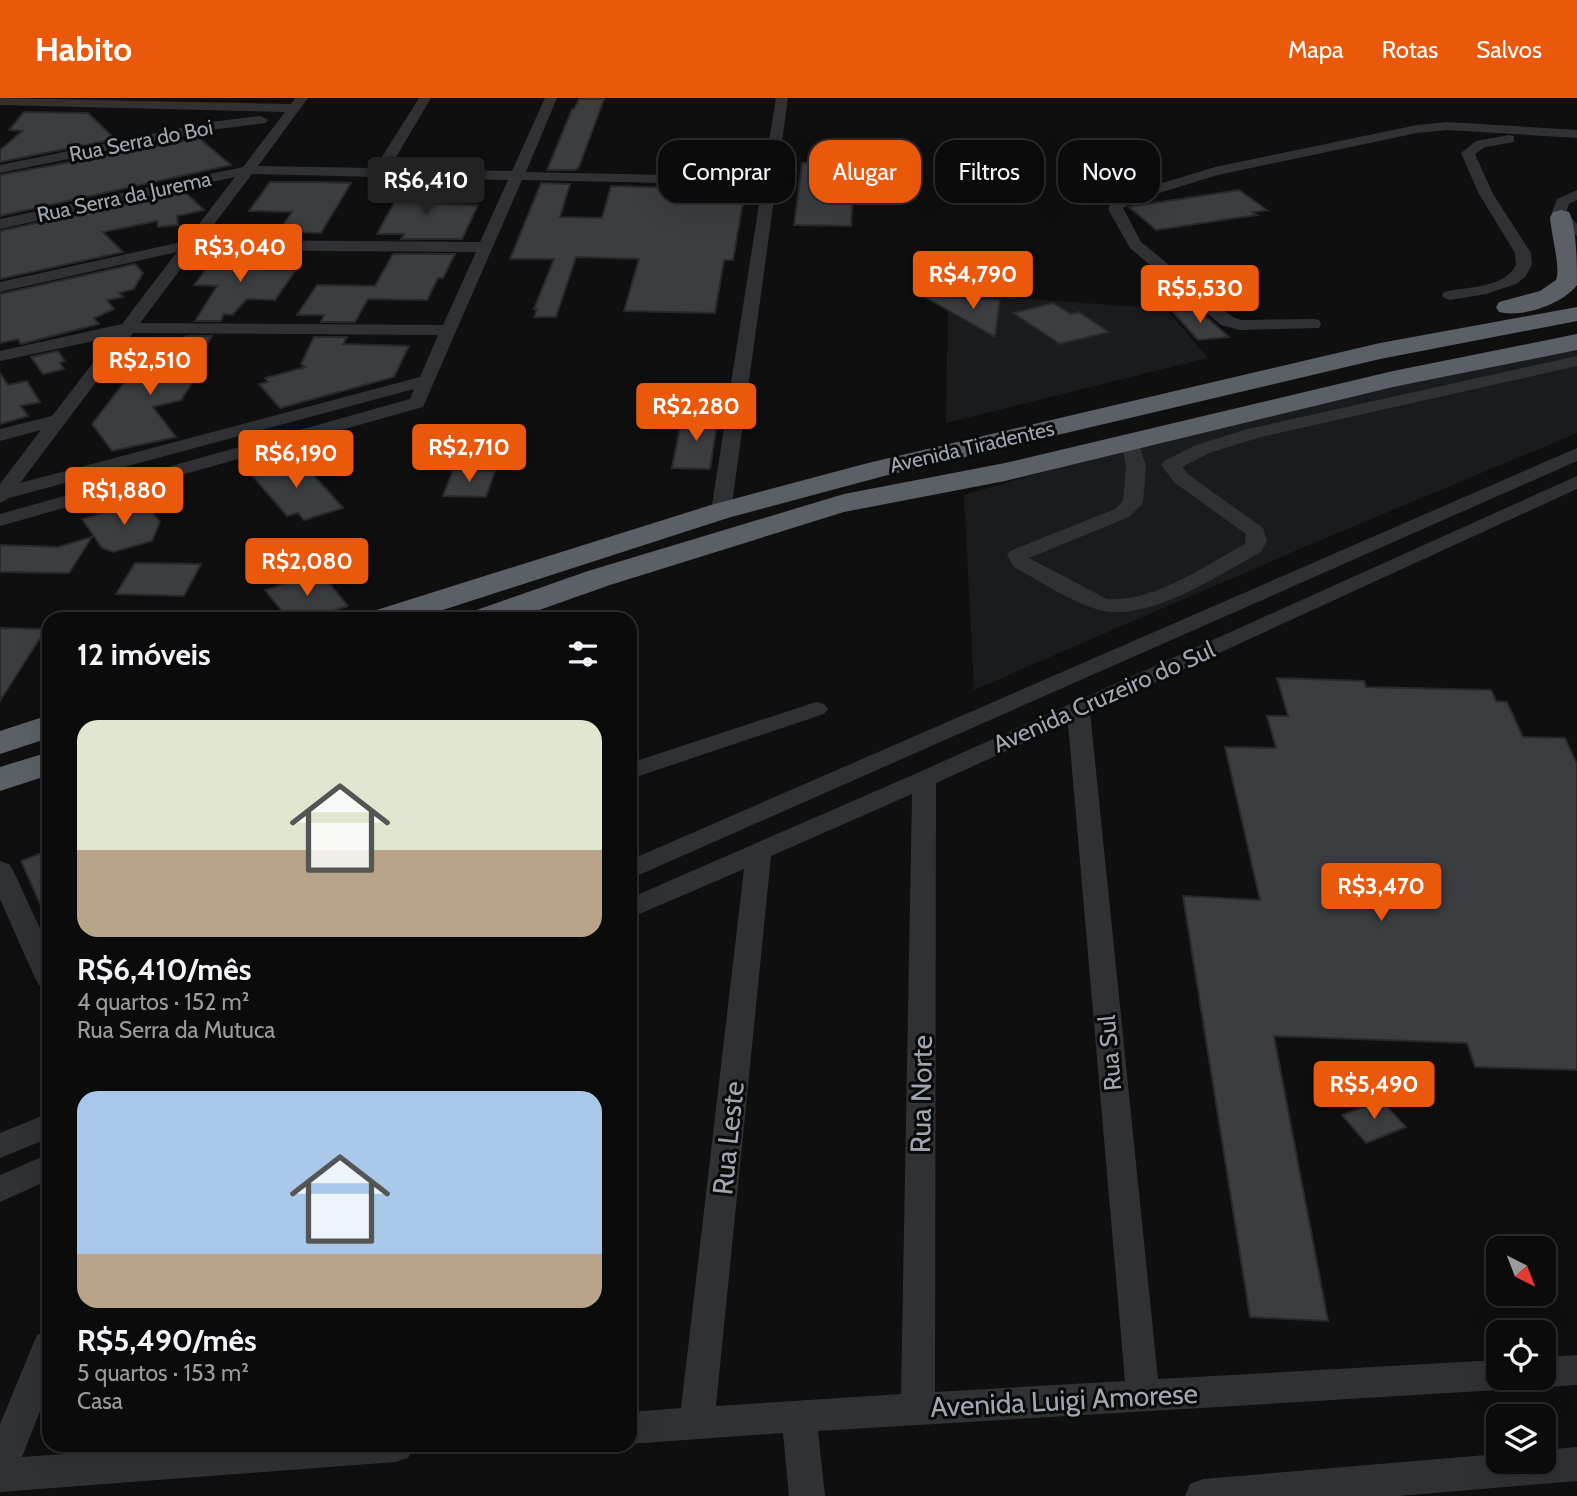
<!DOCTYPE html>
<html lang="pt">
<head>
<meta charset="utf-8">
<style>
	:root { --surface:#0b0b0c; --page:#19191a; --text:#f1f3f6; --muted:#9a9b9d; --line:#2b2b2d; --accent:#ea580c }
	body { margin:0; font-family:Cabin,sans-serif; background:var(--page); color:var(--text); height:100vh; display:flex; flex-direction:column; font-size:26px; white-space:nowrap }
	* { box-sizing:border-box; margin:0 }
	p { font-size:23px; color:var(--muted) }
	.icon { flex:none; width:38px; height:38px; fill:none; stroke:currentColor; stroke-width:2; stroke-linecap:round; stroke-linejoin:round }
	.map { position:relative; flex:1; overflow:hidden }
	.sheet { position:absolute; left:42px; top:514px; width:595px; height:840px; display:flex; flex-direction:column; background:var(--surface); border-radius:21px; box-shadow:0 7px 28px #0002,0 0 0 2px var(--line) }
	.sheet>* { flex:none }
	.banner { position:absolute; left:658px; top:42px; width:665px; height:63px; display:flex; gap:14px }
	.needle { width:46px; rotate:138deg }
	.controls { position:absolute; left:1486px; top:1138px; display:grid; gap:14px }
	.controls a { display:grid; place-items:center; width:70px; height:70px; border-radius:14px; background:var(--surface); box-shadow:0 7px 28px #0002,0 0 0 2px var(--line); font-size:35px }
	.price { position:absolute; translate:-50% -60px; padding:0 16px; border-radius:7px; background:var(--accent); color:#fff; font-size:23px; line-height:46px; filter:drop-shadow(0 2px 4px #0008) }
	.price::after { content:''; position:absolute; left:50%; top:42px; width:21px; height:16px; margin-left:-10px; background:inherit; clip-path:polygon(0 0,100% 0,50% 100%) }
	.price.current { background:#222; color:#fff }
	ul { padding:0; list-style:none }
	li { display:grid; align-content:center; gap:14px; height:371px; padding:0 35px }
	li span { display:grid; place-items:center; height:217px; border-radius:21px; color:#555 }
	li>.icon { margin-inline-start:auto }
	span .icon { width:126px; height:126px; fill:#fffc; stroke-width:1 }
	li b { font-size:30px }
	h2 { display:flex; justify-content:space-between; align-items:center; height:84px; padding:0 35px; font-size:30px }
	.pill { padding:0 24px; border-radius:21px; background:var(--surface); box-shadow:0 7px 28px #0002,0 0 0 2px var(--line); font-size:24px; line-height:63px }
	.pill.current { background:var(--accent); color:#fff }
	header { display:flex; align-items:center; gap:42px; box-sizing:border-box; height:98px; padding:0 35px; background:var(--accent); color:#fff }
	header strong { font-size:33px }
	nav { display:flex; gap:38px; margin-inline-start:auto; font-size:24px }
	.map>svg:first-child { display:block }
	.built { fill:#1a1b1d }
	.building { fill:#3b3d40; stroke:#28292c; stroke-width:2 }
	.lines { fill:none; stroke-linecap:round; stroke-linejoin:round }
	.minor { fill:#2f3135; fill-rule:evenodd }
	.highway { fill:#5b6067; fill-rule:evenodd }
	.labels { text-anchor:middle; stroke-width:6; stroke-linejoin:round; paint-order:stroke }
	.far-street-label { font-size:21px; fill:#9ea7b2; stroke:#0a0a0b }
	.street-label { font-size:24px; fill:#9ea7b2; stroke:#0a0a0b }
	.near-street-label { font-size:28px; fill:#9ea7b2; stroke:#0a0a0b }
</style>
</head>
<body>
<header>
<strong>Habito</strong>
<nav><a>Mapa</a><a>Rotas</a><a>Salvos</a></nav>
</header>
<div class="map">
<svg width="1577" height="1398" viewBox="0 0 1577 1398">
	<rect width="100%" height="100%" fill="#0f0f10"/>
	<path class="built" d="M 948,195 L 1166,211 L 1208,260 L 946,325 Z
		M 1577,252 L 1577,335 L 1309,447 L 974,592 L 964,397 L 1156,341 L 1395,286 Z"/>
	<path class="building" d="M 579,1 L 604,1 L 579,69 L 575,72 L 547,72 L 572,11 L 574,11 Z
		M 24,14 L 88,15 L 115,41 L 0,64 L 0,52 L 22,33 L 9,32 Z
		M 199,40 L 231,67 L 0,118 L 0,77 Z
		M 802,65 L 863,66 L 861,95 L 853,95 L 851,128 L 794,127 Z
		M 270,84 L 318,84 L 351,85 L 321,135 L 278,134 L 292,114 L 249,113 Z
		M 541,85 L 570,86 L 560,119 L 602,120 L 611,88 L 745,92 L 733,162 L 724,162 L 715,215 L 624,213 L 639,161 L 576,159 L 556,219 L 534,219 L 537,211 L 534,211 L 554,161 L 510,161 Z
		M 404,86 L 430,86 L 420,105 L 478,107 L 462,141 L 401,141 L 404,136 L 377,136 Z
		M 1239,92 L 1267,112 L 1252,114 L 1257,117 L 1156,132 L 1129,109 Z
		M 184,93 L 204,112 L 177,118 L 178,127 L 158,129 L 157,123 L 103,134 L 123,154 L 0,181 L 0,133 Z
		M 393,156 L 455,156 L 443,180 L 438,180 L 427,202 L 368,201 L 355,224 L 321,224 L 324,217 L 297,217 L 317,187 L 375,188 Z
		M 217,157 L 276,158 L 267,172 L 296,172 L 275,202 L 247,201 L 232,217 L 224,216 L 221,223 L 195,223 L 217,188 L 194,187 Z
		M 135,166 L 143,175 L 134,191 L 119,195 L 123,199 L 107,202 L 114,211 L 94,220 L 99,226 L 21,246 L 18,241 L 0,245 L 0,196 Z
		M 923,198 L 1000,202 L 995,239 Z
		M 1053,205 L 1071,216 L 1079,214 L 1109,234 L 1060,246 L 1013,215 Z
		M 1171,212 L 1201,214 L 1229,239 L 1198,242 Z
		M 186,238 L 212,238 L 189,275 L 199,275 L 181,302 L 153,309 L 176,339 L 112,353 L 92,326 L 141,263 L 164,263 L 178,242 L 183,243 Z
		M 314,239 L 347,239 L 343,246 L 409,248 L 394,279 L 280,310 L 259,286 L 268,284 L 265,280 L 305,269 L 301,266 Z
		M 58,253 L 65,263 L 60,265 L 64,271 L 43,276 L 31,259 Z
		M 0,275 L 8,287 L 27,283 L 40,304 L 21,308 L 28,318 L 0,326 Z
		M 682,319 L 718,319 L 710,371 L 672,370 Z
		M 298,360 L 337,403 L 343,410 L 304,422 L 298,415 L 287,418 L 249,374 Z
		M 453,372 L 495,373 L 486,399 L 443,398 Z
		M 144,403 L 160,424 L 152,443 L 113,454 L 102,450 L 82,421 Z
		M 92,439 L 69,475 L 0,474 L 0,447 L 58,449 Z
		M 135,465 L 201,466 L 184,498 L 116,496 Z
		M 320,474 L 348,508 L 305,522 L 289,522 L 265,492 Z
		M 0,530 L 46,531 L 0,603 Z
		M 1277,580 L 1364,583 L 1366,589 L 1491,592 L 1496,603 L 1507,604 L 1523,639 L 1565,640 L 1577,666 L 1577,972 L 1475,969 L 1467,945 L 1274,938 L 1328,1223 L 1250,1219 L 1183,798 L 1260,802 L 1225,649 L 1276,650 L 1267,618 L 1288,618 Z
		M 49,752 L 49,826 L 21,763 Z
		M 1381,1002 L 1406,1029 L 1366,1045 L 1342,1017 Z"/>
	<g class="lines">
		<path class="minor" d="M 0,0 L 291,6 L 295,0 L 308,0 L 258,68 L 375,70 L 419,0 L 431,0 L 389,71 L 512,73 L 545,0 L 557,0 L 526,74 L 763,79 L 776,0 L 788,0 L 731,413 L 728,417 L 714,417 L 711,413 L 762,87 L 522,82 L 423,309 L 0,428 L 0,416 L 410,301 L 414,291 L 9,400 L 0,405 L 0,386 L 41,332 L 0,343 L 0,331 L 52,318 L 113,239 L 0,263 L 0,253 L 122,226 L 177,154 L 0,194 L 0,184 L 186,143 L 235,79 L 0,131 L 0,121 L 243,69 L 285,14 L 0,7 ZM 252,76 L 508,82 L 480,144 L 202,142 ZM 195,152 L 476,154 L 443,227 L 140,225 ZM 133,235 L 438,237 L 420,279 L 20,385 Z
			M 261,18 L 268,22 L 266,25 L 210,32 L 0,75 L 0,67 L 210,24 Z
			M 1447,24 L 1577,32 L 1577,40 L 1447,32 L 1417,35 L 1218,77 L 1133,103 L 1123,110 L 1141,144 L 1233,219 L 1241,222 L 1313,221 L 1319,222 L 1321,226 L 1319,230 L 1240,232 L 1221,227 L 1130,150 L 1108,111 L 1111,105 L 1123,97 L 1215,69 L 1417,27 Z
			M 1509,37 L 1514,38 L 1514,44 L 1485,49 L 1475,56 L 1493,96 L 1531,155 L 1532,167 L 1525,179 L 1516,186 L 1486,196 L 1450,202 L 1444,200 L 1442,197 L 1444,194 C 1467,188 1504,191 1516,167 L 1515,155 L 1479,96 L 1461,55 L 1476,43 Z
			M 1577,92 L 1577,102 L 1569,106 L 1566,114 L 1577,126 L 1577,138 L 1561,129 L 1552,114 L 1557,101 Z
			M 1577,258 L 1577,268 L 1261,339 L 1209,355 L 1182,369 L 1189,377 L 1263,430 L 1267,443 L 1261,454 C 1218,477 1146,527 1096,511 C 1067,502 1040,483 1014,469 L 1007,457 L 1010,453 L 1115,411 L 1123,403 L 1126,368 L 1121,344 L 1130,338 L 1137,340 L 1146,368 L 1143,405 L 1129,419 L 1029,460 L 1107,501 C 1155,504 1204,468 1245,446 L 1246,436 L 1175,385 L 1161,367 L 1164,363 L 1196,347 L 1248,331 Z
			M 1577,350 L 1577,363 L 630,781 L 630,762 Z
			M 1577,378 L 1577,391 L 1090,614 L 1158,1281 L 1498,1262 L 1498,1279 L 1514,1279 L 1510,1288 L 1498,1292 L 818,1333 L 825,1398 L 789,1398 L 783,1335 L 630,1346 L 630,1314 L 681,1310 L 744,771 L 630,820 L 630,800 L 915,676 ZM 1068,625 L 1125,1283 L 935,1294 L 936,685 ZM 912,696 L 901,1296 L 716,1308 L 771,758 Z
			M 816,604 L 824,606 L 828,611 L 824,616 L 630,681 L 630,665 Z
			M 0,763 L 9,766 L 13,772 L 49,850 L 49,890 L 39,887 L 35,880 L 0,801 Z
			M 49,1015 L 49,1040 L 0,1060 L 0,1035 Z
			M 49,1056 L 49,1082 L 0,1104 L 0,1077 Z
			M 49,1232 L 49,1290 L 22,1359 L 177,1348 L 414,1348 L 408,1360 L 396,1364 L 0,1394 L 0,1326 L 37,1237 Z
			M 1577,1257 L 1577,1287 L 1544,1289 L 1532,1285 L 1529,1279 L 1544,1279 L 1544,1259 Z
			M 1577,1349 L 1577,1383 L 1399,1398 L 1185,1398 L 1190,1386 L 1203,1381 L 1498,1356 L 1498,1363 L 1544,1363 L 1544,1352 Z"/>
		<path class="highway" d="M 1561,112 L 1569,114 C 1577,129 1577,169 1577,187 C 1563,206 1522,220 1499,214 L 1496,209 L 1499,204 L 1540,193 L 1556,182 C 1561,170 1551,136 1550,119 L 1553,114 Z
			M 1577,209 L 1577,223 L 1380,261 L 884,378 L 731,419 L 412,522 L 362,522 L 367,515 L 711,407 L 868,365 L 1380,245 Z
			M 1577,236 L 1577,252 L 1393,289 L 1005,383 L 844,414 L 610,487 L 511,522 L 463,522 L 468,515 L 588,473 L 844,396 L 1005,365 L 1393,273 Z
			M 49,617 L 49,640 L 0,656 L 0,633 Z
			M 49,654 L 49,677 L 0,693 L 0,669 Z"/>
	</g>
	<g class="labels">
		<g class="far-street-label">
			<text transform="translate(141 43) rotate(-11)" y="7">Rua Serra do Boi</text>
			<text transform="translate(124 99) rotate(-12)" y="7">Rua Serra da Jurema</text>
			<text transform="translate(972 349) rotate(-13)" y="7">Avenida Tiradentes</text>
		</g>
		<g class="street-label">
			<text transform="translate(1104 599) rotate(-24)" y="8">Avenida Cruzeiro do Sul</text>
			<text transform="translate(1110 955) rotate(-95)" y="8">Rua Sul</text>
		</g>
		<g class="near-street-label">
			<text transform="translate(921 996) rotate(-89)" y="10">Rua Norte</text>
			<text transform="translate(728 1040) rotate(-84)" y="10">Rua Leste</text>
			<text transform="translate(1064 1302) rotate(-3)" y="10">Avenida Luigi Amorese</text>
		</g>
	</g>
</svg>
<div class="controls">
<a><svg class="needle" viewBox="-14 -14 28 28"><path d="M0-13l5 13h-10z" fill="#e53935"/><path d="M0 13l5-13h-10z" fill="#9a9b9d"/></svg></a>
<a><svg class="icon" aria-label="locate" viewBox="0 0 24 24"><circle cx="12" cy="12" r="6"/><path d="M12 2v4M12 18v4M2 12h4M18 12h4"/></svg></a>
<a><svg class="icon" aria-label="layers" viewBox="0 0 24 24"><path d="M12 4l9 5-9 5-9-5zM3 14l9 5 9-5"/></svg></a>
</div>
<b class="price current" style="left:426px;top:119px">R$6,410</b>
<b class="price" style="left:240px;top:186px">R$3,040</b>
<b class="price" style="left:973px;top:213px">R$4,790</b>
<b class="price" style="left:1200px;top:227px">R$5,530</b>
<b class="price" style="left:150px;top:299px">R$2,510</b>
<b class="price" style="left:696px;top:345px">R$2,280</b>
<b class="price" style="left:469px;top:386px">R$2,710</b>
<b class="price" style="left:296px;top:392px">R$6,190</b>
<b class="price" style="left:124px;top:429px">R$1,880</b>
<b class="price" style="left:307px;top:500px">R$2,080</b>
<b class="price" style="left:1381px;top:825px">R$3,470</b>
<b class="price" style="left:1374px;top:1023px">R$5,490</b>
<div class="banner">
<a class="pill">Comprar</a>
<a class="pill current">Alugar</a>
<a class="pill">Filtros</a>
<a class="pill">Novo</a>
</div>
<section class="sheet">
<h2>12 imóveis<svg class="icon" aria-label="filters" viewBox="0 0 24 24"><path d="M4 7h16M4 17h16"/><circle cx="9" cy="7" r="2"/><circle cx="15" cy="17" r="2"/></svg></h2>
<ul>
<li><span style="background:linear-gradient(#dfe7d0 60%,#b9a48a 0)"><svg class="icon" aria-label="home" viewBox="0 0 24 24"><path d="M3 11l9-7 9 7M6 9v11h12V9"/></svg></span><div><b>R$6,410/mês</b><p>4 quartos · 152 m²</p><p>Rua Serra da Mutuca</p></div></li>
<li><span style="background:linear-gradient(#a9c7e8 75%,#b9a48a 0)"><svg class="icon" aria-label="home" viewBox="0 0 24 24"><path d="M3 11l9-7 9 7M6 9v11h12V9"/></svg></span><div><b>R$5,490/mês</b><p>5 quartos · 153 m²</p><p>Casa</p></div></li>
</ul>
</section>
</div>
</body>
</html>
